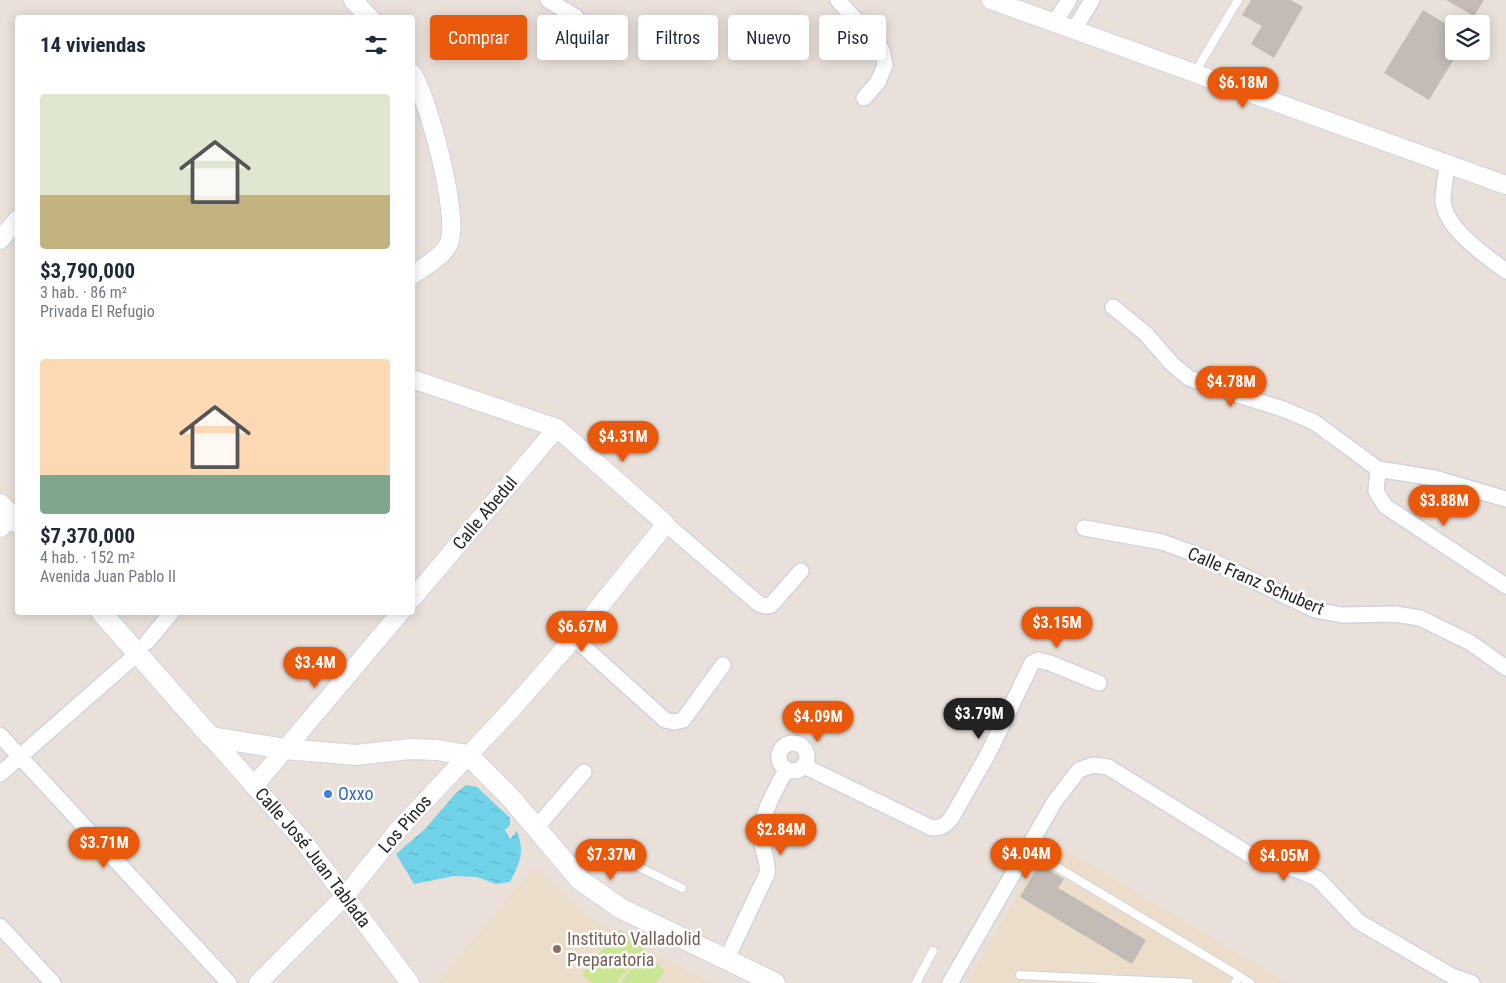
<!DOCTYPE html>
<html lang="es">
<head>
<meta charset="utf-8">
<style>
	:root { --surface:#fff; --page:#f2f2f3; --text:#1f2937; --muted:#747a83; --accent:#ea580c }
	body { margin:0; font-family:"Roboto Condensed",sans-serif; background:var(--page); color:var(--text); height:100vh; display:flex; flex-direction:column; font-size:19px; white-space:nowrap }
	* { box-sizing:border-box; margin:0 }
	p { font-size:16px; color:var(--muted) }
	.icon { flex:none; width:28px; height:28px; fill:none; stroke:currentColor; stroke-width:2; stroke-linecap:round; stroke-linejoin:round }
	.map { position:relative; flex:1; overflow:hidden }
	.sheet { position:absolute; left:15px; top:15px; width:400px; height:600px; display:flex; flex-direction:column; background:var(--surface); border-radius:5px; box-shadow:0 2px 12px #0003 }
	.sheet>* { flex:none }
	.guide { position:absolute; left:430px; top:15px; width:475px; height:45px; display:flex; gap:10px }
	.controls { position:absolute; left:1445px; top:15px; display:grid; gap:10px }
	.controls a { display:grid; place-items:center; width:45px; height:45px; border-radius:5px; background:var(--surface); box-shadow:0 2px 12px #0003; font-size:25px }
	.price { position:absolute; translate:-50% -42px; padding:0 11px; border-radius:18px; background:var(--accent); color:#fff; font-size:16px; line-height:32px; filter:drop-shadow(0 1px 2px #0008) }
	.price::after { content:''; position:absolute; left:50%; top:30px; width:15px; height:11px; margin-left:-8px; background:inherit; clip-path:polygon(0 0,100% 0,50% 100%) }
	.price.current { background:#222; color:#fff }
	ul { padding:0; list-style:none }
	li { display:grid; align-content:center; gap:10px; height:265px; padding:0 25px }
	li span { display:grid; place-items:center; height:155px; border-radius:5px; color:#555 }
	li>.icon { margin-inline-start:auto }
	span .icon { width:90px; height:90px; fill:#fffc; stroke-width:1 }
	li b { font-size:21px }
	h2 { display:flex; justify-content:space-between; align-items:center; height:60px; padding:0 25px; font-size:21px }
	.pill { padding:0 18px; border-radius:5px; background:var(--surface); box-shadow:0 2px 12px #0003; font-size:18px; line-height:45px }
	.pill.current { background:var(--accent); color:#fff }
	.map>svg:first-child { display:block }
	.education { fill:#ebddc9 }
	.pitch { fill:#cae593 }
	.water { fill:url(#water-ripples) }
	.building { fill:#c2bbb6 }
	.lines { fill:none; stroke-linecap:round; stroke-linejoin:round }
	.service-casing { stroke:#cfd3e0; stroke-width:10 }
	.minor-casing { stroke:#cfd3e0; stroke-width:18 }
	.tertiary-casing { stroke:#cfd3e0; stroke-width:20 }
	.secondary-casing { stroke:#cfd3e0; stroke-width:22 }
	.service { stroke:#fff; stroke-width:8 }
	.minor { stroke:#fff; stroke-width:15 }
	.tertiary { stroke:#fff; stroke-width:18 }
	.secondary { stroke:#fff; stroke-width:20 }
	.shop-dot { fill:#3f7fe0; stroke:#fff; stroke-width:2 }
	.education-dot { fill:#8d6e63; stroke:#fff; stroke-width:2 }
	.labels { text-anchor:middle; stroke-width:5; stroke-linejoin:round; paint-order:stroke }
	.street-label { font-size:18px; fill:#272727; stroke:#fff }
	.shop-label { font-size:18px; fill:#366cbe; stroke:#fff; text-anchor:start }
	.education-label { font-size:18px; fill:#785e54; stroke:#fff; text-anchor:start }
</style>
</head>
<body>
<div class="map">
<svg width="1506" height="983" viewBox="0 0 1506 983">
	<defs>
		<pattern id="water-ripples" width="26" height="14" patternUnits="userSpaceOnUse" patternTransform="scale(1.25)"><rect width="26" height="14" fill="#6fd2e8"/><path d="M2 4q2-2 4 0t4 0M15 11q2-2 4 0t4 0" fill="none" stroke="#60b4c7"/></pattern>
	</defs>
	<rect width="100%" height="100%" fill="#e9e1d9"/>
	<path class="education" d="M 1049,840 L 1286,983 L 966,983 Z
		M 535,866 L 587,917 L 711,983 L 440,983 L 439,981 Z"/>
	<path class="pitch" d="M 620,929 L 644,950 L 616,983 L 592,983 L 582,974 Z
		M 645,953 L 665,971 L 655,983 L 620,983 Z"/>
	<path class="water" d="M 466,785 L 477,787 L 510,818 L 510,825 L 505,830 L 510,839 L 517,831 C 525,852 520,863 510,882 L 496,884 L 477,877 L 454,876 L 414,884 L 396,854 L 425,829 L 456,793 Z"/>
	<path class="building" d="M 1251,0 L 1291,0 L 1303,7 L 1274,58 L 1251,44 L 1262,26 L 1242,15 Z
		M 1446,0 L 1484,0 L 1474,16 Z
		M 1423,10 L 1454,29 L 1454,51 L 1459,51 L 1429,100 L 1384,73 Z
		M 1039,864 L 1064,879 L 1058,888 L 1146,940 L 1132,964 L 1020,897 Z"/>
	<g class="lines">
		<defs>
			<path id="service" d="M 1194,74 L 1238,0
				M 1055,866 L 1239,976
				M 574,870 L 600,852 L 610,853 L 682,888
				M 1020,975 L 1189,983
				M 916,983 L 933,951
				M 1235,983 L 1239,976 L 1250,983"/>
			<path id="minor" d="M 548,0 L 576,17
				M 838,0 L 882,50 L 885,65 L 878,82 L 864,98
				M 1055,22 L 1069,0
				M 1074,30 L 1092,0
				M 1447,165 C 1446,177 1443,189 1443,200 C 1444,228 1486,256 1506,271
				M 1113,307 L 1146,334 L 1172,364 L 1189,378 L 1210,386 L 1283,409 L 1314,422 L 1378,469 L 1434,478 L 1506,499
				M 1378,469 L 1376,491 L 1385,506 L 1506,586
				M 666,524 L 759,604 L 765,606 L 771,605 L 801,571
				M 1084,528 L 1162,542 L 1206,558 L 1315,610 L 1342,615 L 1395,614 L 1420,618 L 1471,643 L 1506,668
				M 574,638 L 665,720 L 674,722 L 683,720 L 723,665
				M 147,642 L 172,612
				M 0,735 L 229,983
				M779 757a14 14 0 1 1 28 0a14 14 0 1 1-28 0Z
				M 804,766 L 932,828 C 942,828 946,825 952,817 L 988,754 L 1032,663 L 1038,660 L 1050,663 L 1099,683
				M 0,774 L 138,653
				M 536,828 L 584,772
				M 0,926 L 53,983
				M 726,960 L 767,874 C 769,861 761,849 761,835 C 761,812 777,789 786,769
				M 950,983 L 1055,801 L 1079,770 L 1093,765 L 1108,767 L 1255,858 L 1300,871 L 1318,879 L 1359,922 L 1452,976 L 1472,983"/>
			<g id="tertiary">
				<path d="M 353,0 L 370,18"/>
				<path d="M 991,0 L 1506,185"/>
				<path d="M 412,73 C 428,97 460,217 449,243 C 444,256 424,267 412,275"/>
				<path d="M 0,240 L 18,219"/>
				<path d="M 0,528 L 18,512"/>
				<path d="M 412,599 L 557,428"/>
				<path id="s1" d="M 211,737 L 304,842 L 410,983"/>
				<path d="M 254,786 L 401,612"/>
				<path d="M 258,983 L 345,896 L 399,829 L 511,710 L 574,638 L 666,524 L 557,428 L 412,379"/>
			</g>
			<path id="secondary" d="M 0,504 L 18,523
				M 101,612 L 211,737 L 285,749 L 356,755 L 410,749 L 437,750 L 468,755 L 510,797 L 580,880 L 620,908 L 775,983"/>
		</defs>
		<use href="#service" class="service-casing"/>
		<use href="#minor" class="minor-casing"/>
		<use href="#tertiary" class="tertiary-casing"/>
		<use href="#secondary" class="secondary-casing"/>
		<use href="#service" class="service"/>
		<use href="#minor" class="minor"/>
		<use href="#tertiary" class="tertiary"/>
		<use href="#secondary" class="secondary"/>
	</g>
	<circle class="shop-dot" cx="328" cy="794" r="5"/>
	<circle class="education-dot" cx="557" cy="949" r="5"/>
	<g class="labels">
		<g class="street-label">
			<text transform="translate(485 513) rotate(-50)" y="6">Calle Abedul</text>
			<text transform="translate(1256 581) rotate(23)" y="6">Calle Franz Schubert</text>
			<text transform="translate(405 824) rotate(-49)" y="6">Los Pinos</text>
			<text dy="6" stroke="none"><textPath href="#s1" startOffset="158">Calle José Juan Tablada</textPath></text>
		</g>
		<g class="shop-label">
			<text x="338" y="800">Oxxo</text>
		</g>
		<g class="education-label">
			<text x="567" y="945">Instituto Valladolid<tspan x="567" dy="21">Preparatoria</tspan></text>
		</g>
	</g>
</svg>
<div class="controls">
<a><svg class="icon" aria-label="layers" viewBox="0 0 24 24"><path d="M12 4l9 5-9 5-9-5zM3 14l9 5 9-5"/></svg></a>
</div>
<b class="price" style="left:1243px;top:109px">$6.18M</b>
<b class="price" style="left:1231px;top:408px">$4.78M</b>
<b class="price" style="left:623px;top:463px">$4.31M</b>
<b class="price" style="left:1444px;top:527px">$3.88M</b>
<b class="price" style="left:1057px;top:649px">$3.15M</b>
<b class="price" style="left:582px;top:653px">$6.67M</b>
<b class="price" style="left:315px;top:689px">$3.4M</b>
<b class="price current" style="left:979px;top:740px">$3.79M</b>
<b class="price" style="left:818px;top:743px">$4.09M</b>
<b class="price" style="left:781px;top:856px">$2.84M</b>
<b class="price" style="left:104px;top:869px">$3.71M</b>
<b class="price" style="left:1026px;top:880px">$4.04M</b>
<b class="price" style="left:611px;top:881px">$7.37M</b>
<b class="price" style="left:1284px;top:882px">$4.05M</b>
<div class="guide">
<a class="pill current">Comprar</a>
<a class="pill">Alquilar</a>
<a class="pill">Filtros</a>
<a class="pill">Nuevo</a>
<a class="pill">Piso</a>
</div>
<section class="sheet">
<h2>14 viviendas<svg class="icon" aria-label="filters" viewBox="0 0 24 24"><path d="M4 7h16M4 17h16"/><circle cx="9" cy="7" r="2"/><circle cx="15" cy="17" r="2"/></svg></h2>
<ul>
<li><span style="background:linear-gradient(#dfe7d0 65%,#c2b280 0)"><svg class="icon" aria-label="home" viewBox="0 0 24 24"><path d="M3 11l9-7 9 7M6 9v11h12V9"/></svg></span><div><b>$3,790,000</b><p>3 hab. · 86 m²</p><p>Privada El Refugio</p></div></li>
<li><span style="background:linear-gradient(#ffd9b3 75%,#7fa58c 0)"><svg class="icon" aria-label="home" viewBox="0 0 24 24"><path d="M3 11l9-7 9 7M6 9v11h12V9"/></svg></span><div><b>$7,370,000</b><p>4 hab. · 152 m²</p><p>Avenida Juan Pablo II</p></div></li>
</ul>
</section>
</div>
</body>
</html>
